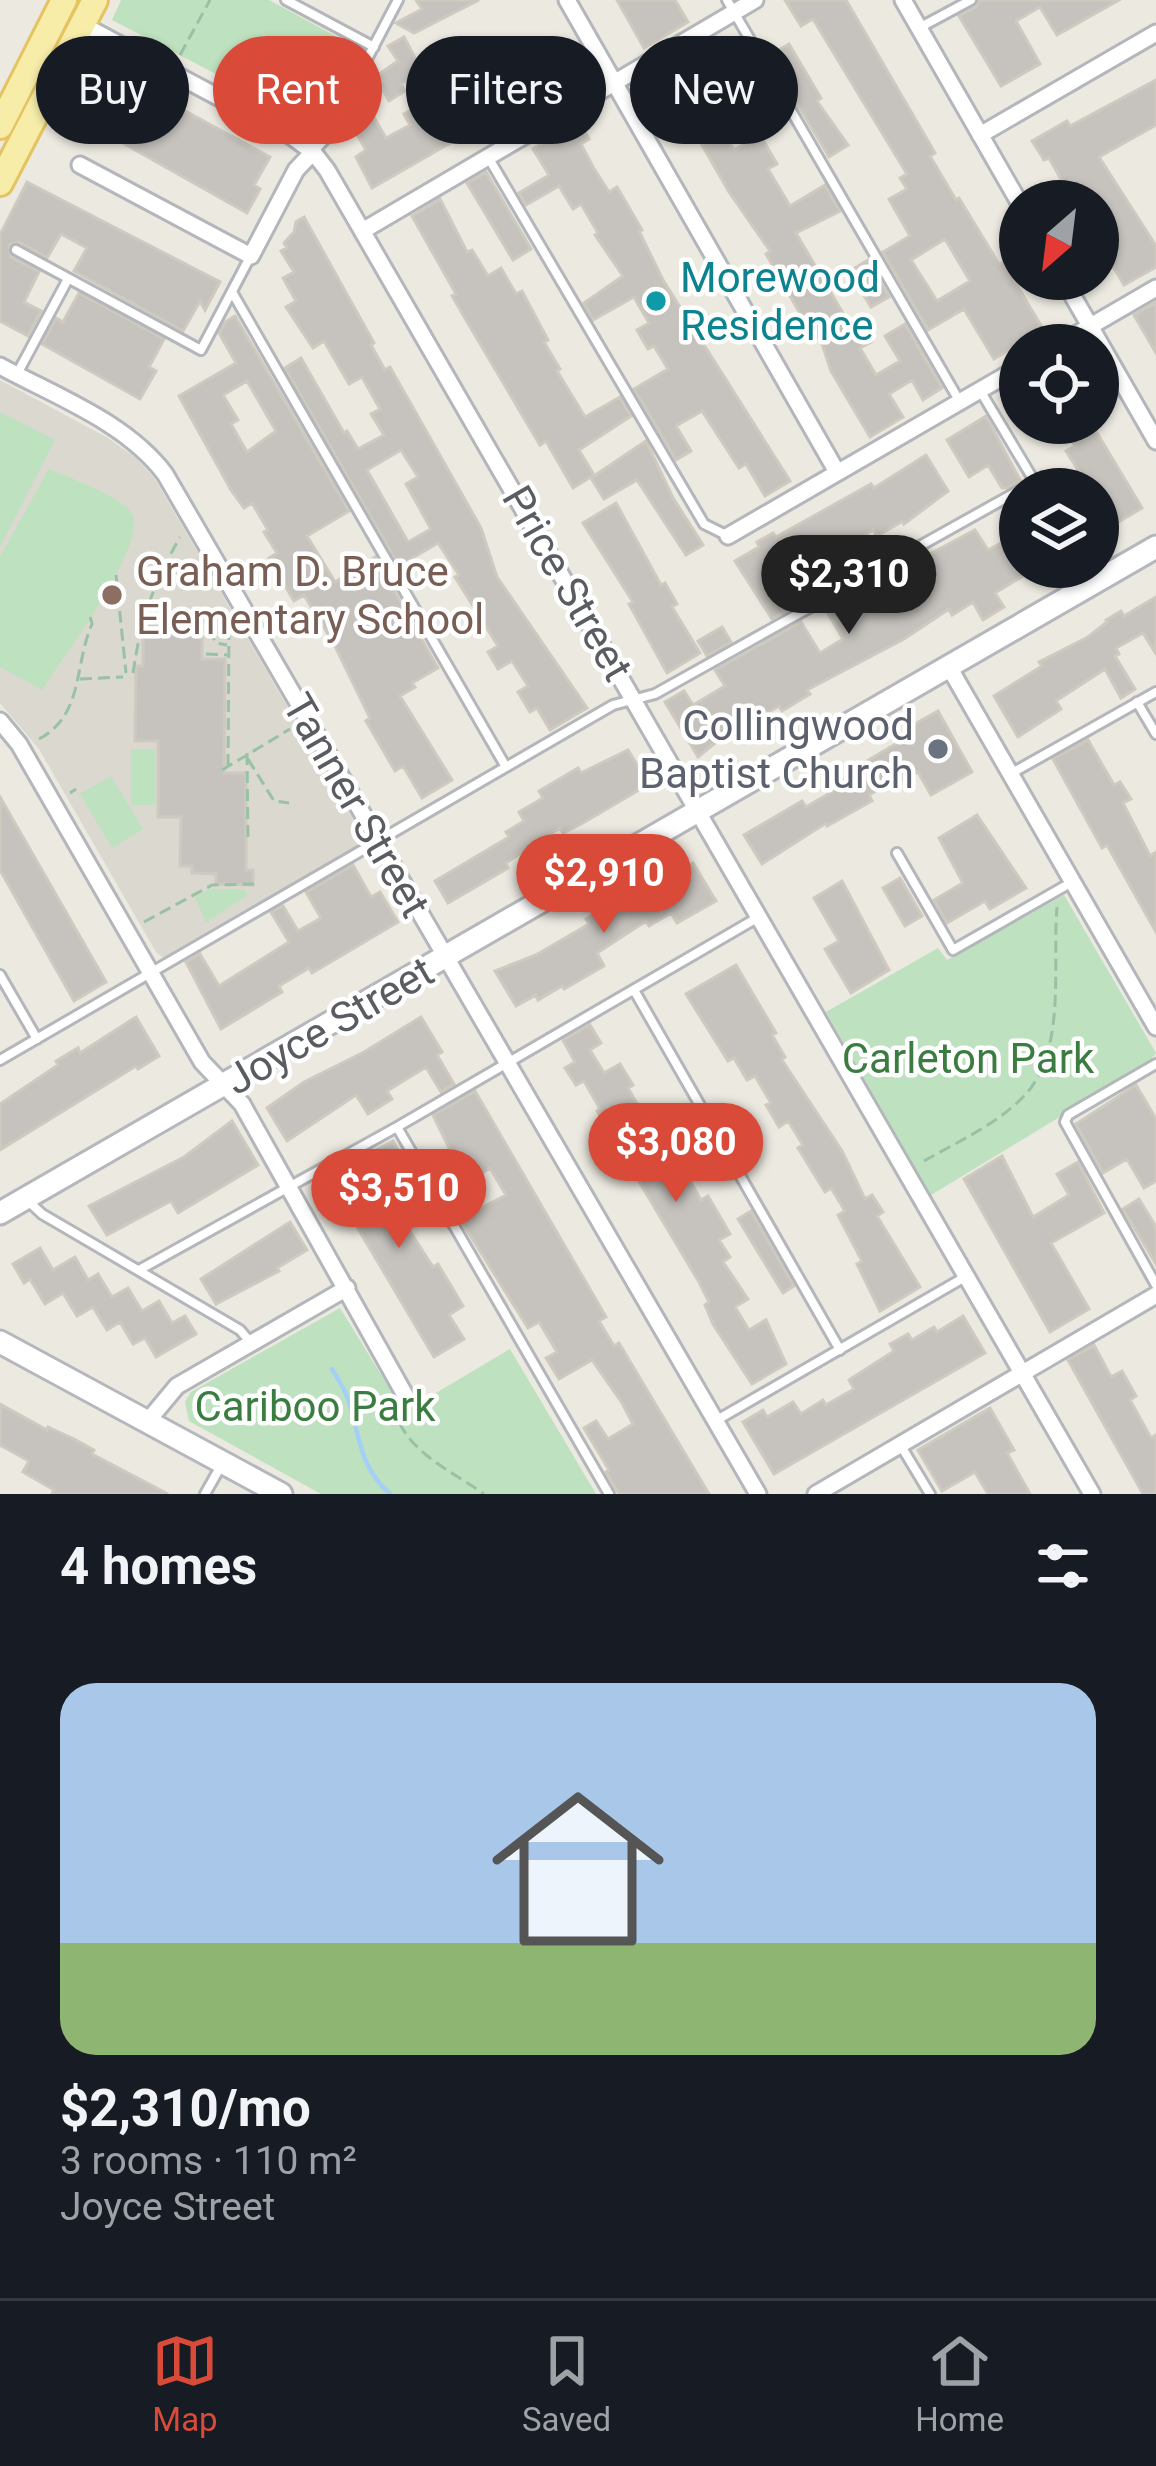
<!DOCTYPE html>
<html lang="en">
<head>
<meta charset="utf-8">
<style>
	:root { --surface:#171b24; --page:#242831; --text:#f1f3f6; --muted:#9ea1a6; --line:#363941; --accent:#d94a38 }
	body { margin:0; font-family:Roboto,sans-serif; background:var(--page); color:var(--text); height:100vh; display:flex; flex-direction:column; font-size:45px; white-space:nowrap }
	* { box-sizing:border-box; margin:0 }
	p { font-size:39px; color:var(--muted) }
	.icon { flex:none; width:66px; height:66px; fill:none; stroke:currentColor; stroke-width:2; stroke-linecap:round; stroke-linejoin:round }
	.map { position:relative; height:1494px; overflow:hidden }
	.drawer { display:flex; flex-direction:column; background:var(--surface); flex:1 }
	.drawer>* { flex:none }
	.guide { position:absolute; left:36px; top:36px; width:1086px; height:108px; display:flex; gap:24px }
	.needle { width:78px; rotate:208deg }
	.fabs { position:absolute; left:999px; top:180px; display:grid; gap:24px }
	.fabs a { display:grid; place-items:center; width:120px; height:120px; border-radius:50%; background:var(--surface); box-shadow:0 3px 9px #0004; font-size:60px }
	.price { position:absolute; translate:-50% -102px; padding:0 27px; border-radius:42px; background:var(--accent); color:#fff; font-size:39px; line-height:78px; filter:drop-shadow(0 3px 6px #0008) }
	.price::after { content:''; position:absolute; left:50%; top:72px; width:36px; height:27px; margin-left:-18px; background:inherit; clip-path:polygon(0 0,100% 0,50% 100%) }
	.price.selected { background:#222; color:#fff }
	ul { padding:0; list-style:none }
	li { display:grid; align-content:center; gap:24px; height:636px; padding:0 60px }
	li+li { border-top:3px solid var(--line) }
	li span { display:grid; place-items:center; height:372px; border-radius:36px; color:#555 }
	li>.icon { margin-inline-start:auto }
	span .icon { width:216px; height:216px; fill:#fffc; stroke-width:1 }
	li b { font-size:51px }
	h2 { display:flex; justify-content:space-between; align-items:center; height:144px; padding:0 60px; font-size:51px }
	.pill { padding:0 42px; border-radius:54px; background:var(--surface); box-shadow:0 3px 9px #0004; font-size:42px; line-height:108px }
	.pill.selected { background:var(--accent); color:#fff }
	.tab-bar { display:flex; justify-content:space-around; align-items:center; height:168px; border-top:3px solid var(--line); background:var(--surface); font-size:33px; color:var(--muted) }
	.tab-bar a { display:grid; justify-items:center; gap:6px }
	.tab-bar .selected { color:var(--accent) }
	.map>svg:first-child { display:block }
	.education { fill:#dad8cf }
	.green { fill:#bee1bf }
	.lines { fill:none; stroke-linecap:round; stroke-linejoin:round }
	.stream { stroke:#a4d0f7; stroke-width:4.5 }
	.building { fill:#c6c3be; stroke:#cfcabf; stroke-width:3; fill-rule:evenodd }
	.lane-casing { stroke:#b3b6ba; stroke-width:14 }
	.street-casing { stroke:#b3b6ba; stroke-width:21 }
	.secondary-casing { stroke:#b4b7bc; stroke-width:27 }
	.primary-casing { stroke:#e4c360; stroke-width:30 }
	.path { stroke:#99c1a5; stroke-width:3; stroke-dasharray:12 6; stroke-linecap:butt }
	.lane { stroke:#fff; stroke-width:8 }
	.street { stroke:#fff; stroke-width:15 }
	.secondary { stroke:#fff; stroke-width:21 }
	.primary { stroke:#f7eda9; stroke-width:24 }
	.culture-dot { fill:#0f9aa8; stroke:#fff; stroke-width:4.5 }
	.education-dot { fill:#8d6e63; stroke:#fff; stroke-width:4.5 }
	.worship-dot { fill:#6b7280; stroke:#fff; stroke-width:4.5 }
	.labels { text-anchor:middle; stroke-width:9; stroke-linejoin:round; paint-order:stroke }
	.culture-label { font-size:42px; fill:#0d838f; stroke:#fff; text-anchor:start }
	.education-label { font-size:42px; fill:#785e54; stroke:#fff; text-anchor:start }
	.street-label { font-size:42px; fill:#595c60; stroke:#fff }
	.worship-label { font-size:42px; fill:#5b616d; stroke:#fff; text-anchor:end }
	.park-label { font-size:42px; fill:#3b7d40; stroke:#fff }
</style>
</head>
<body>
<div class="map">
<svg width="1156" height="1494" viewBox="0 0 1156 1494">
	<rect width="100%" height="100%" fill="#ebe9e0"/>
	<path class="education" d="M 0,380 L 108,438 L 136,458 L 155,479 L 362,835 L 357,844 L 361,850 L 168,962 L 156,952 L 39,749 L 0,703 Z"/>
	<path class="green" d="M 121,0 L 269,0 L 354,46 L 357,60 L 319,132 L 301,118 L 112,20 Z
		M 0,412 L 55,440 L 0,547 Z
		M 49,469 C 67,477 124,497 132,514 C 147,547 61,660 42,690 L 0,667 L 0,557 Z
		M 131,749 L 155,749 L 155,805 L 131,805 Z
		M 111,776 L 143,829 L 112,848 L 80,794 Z
		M 210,889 L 244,889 L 248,895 L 206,922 L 195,897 Z
		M 1064,895 L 1156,1053 L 1147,1064 L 931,1195 L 826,1012 L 938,948 L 947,960 Z
		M 340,1308 L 404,1412 L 510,1349 L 596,1494 L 321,1494 L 189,1421 L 185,1402 L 191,1392 Z"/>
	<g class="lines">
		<path class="stream" d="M 332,1369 C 339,1381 347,1392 350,1405 C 360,1441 361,1468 390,1494"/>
	</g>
	<path class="building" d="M 416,0 L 479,0 L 414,33 L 396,23 L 422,9 Z
		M 617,0 L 675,0 L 688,22 L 644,48 Z
		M 785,0 L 846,0 L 935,153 L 930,156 L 956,200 L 959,198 L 999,264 L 1003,262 L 1043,329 L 994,359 L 964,309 L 928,330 L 883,252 L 910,236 L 889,199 L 907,189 L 900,178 L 907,174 L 813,19 L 801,26 ZM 945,239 L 970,281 L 937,301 L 911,260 Z
		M 979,0 L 1119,0 L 1057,35 L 1040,7 L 1016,21 L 1040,64 L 1001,86 L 959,16 L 976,7 Z
		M 404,37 L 422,71 L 401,84 L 405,91 L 389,101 L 375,77 L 398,61 L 388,46 Z
		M 789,44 L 821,98 L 817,101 L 848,145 L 829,157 L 769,56 Z
		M 738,46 L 767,86 L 745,99 L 723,55 Z
		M 553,48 L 555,52 L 560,49 L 574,72 L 372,188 L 356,157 L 366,150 L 349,121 L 369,109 L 386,138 L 410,125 L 404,114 L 436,96 L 439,103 L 464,89 L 469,97 L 491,85 L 493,88 L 519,74 L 516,69 Z
		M 687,66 L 719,114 L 714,116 L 734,150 L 760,135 L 777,164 L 768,169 L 790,206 L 825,185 L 840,211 L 796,233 L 851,327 L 859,322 L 871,342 L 860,348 L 876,375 L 900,361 L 885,336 L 905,324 L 942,388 L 923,400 L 912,380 L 889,394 L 903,417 L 870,437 L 831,371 L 822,344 L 808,320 L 805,322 L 766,254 L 770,251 L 729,192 L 664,79 Z
		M 106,69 L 141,88 L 126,114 L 150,127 L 165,100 L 270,157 L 254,185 L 260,189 L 247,213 L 66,111 L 78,88 L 92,95 Z
		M 1156,80 L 1156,125 L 1099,157 L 1156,246 L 1156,267 L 1124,285 L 1102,248 L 1109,244 L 1098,226 L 1098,201 L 1080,201 L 1076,194 L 1071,197 L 1049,158 L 1044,160 L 1032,141 L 1067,121 L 1070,126 Z
		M 579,121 L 589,139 L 581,144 L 593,167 L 609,192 L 617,187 L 642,230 L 639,231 L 663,280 L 790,481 L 765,496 L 746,464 L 739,468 L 702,411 L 676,426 L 691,451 L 676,460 L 634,389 L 668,369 L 654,346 L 648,349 L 637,330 L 649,323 L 634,297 L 593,320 L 584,303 L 623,276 L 595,235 L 598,233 L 581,204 L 573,209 L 559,186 L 526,205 L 519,193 L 549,175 L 533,149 Z
		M 486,172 L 531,249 L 513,260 L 467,183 Z
		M 27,182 L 220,282 L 205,310 L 200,301 L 183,331 L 74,271 L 87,248 L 61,234 L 47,258 L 19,242 L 9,245 L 11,257 L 39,272 L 24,302 L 41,311 L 28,336 L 0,321 L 0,235 Z
		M 440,199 L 467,252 L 472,250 L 488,276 L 501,268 L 516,294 L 522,291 L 548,340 L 544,342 L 560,369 L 557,371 L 585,417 L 620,397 L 631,416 L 579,450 L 594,475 L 573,488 L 546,441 L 540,445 L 466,320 L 452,296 L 456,294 L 412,216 Z
		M 304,217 L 374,343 L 371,345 L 385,370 L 390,367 L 481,528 L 497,577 L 587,708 L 550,730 L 537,708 L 530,712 L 518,692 L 528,686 L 512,661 L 498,669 L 488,652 L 498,646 L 455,577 L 459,575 L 438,543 L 399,566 L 285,368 L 301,358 L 344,433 L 347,431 L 358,449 L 384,435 L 371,414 L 380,409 L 362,377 L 349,384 L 324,341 L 313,348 L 286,307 L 296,301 L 283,278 L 294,272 L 281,251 L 287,248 L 284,243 L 294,232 L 296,222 ZM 401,450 L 418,477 L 406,484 L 431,529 L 408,542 L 367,470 Z
		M 868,260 L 889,297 L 871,307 L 860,289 L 866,286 L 855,268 Z
		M 79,293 L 164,339 L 149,367 L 156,371 L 140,399 L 42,344 L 56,318 L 63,322 Z
		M 1156,302 L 1156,353 L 1134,315 Z
		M 235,316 L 349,511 L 307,536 L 335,582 L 375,557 L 438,668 L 412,683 L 415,687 L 400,696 L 452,780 L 422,798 L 403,766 L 395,771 L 366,721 L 370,718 L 334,644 L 304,595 L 294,601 L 269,558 L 277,553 L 264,532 L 268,530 L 252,503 L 244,508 L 231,490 L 179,396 L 236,363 L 219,333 L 225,322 ZM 247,381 L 276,431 L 247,452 L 231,424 L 238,420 L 223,395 Z
		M 986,416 L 1020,480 L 1007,488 L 1002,488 L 988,465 L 969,477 L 947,440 Z
		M 1061,423 L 1091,423 L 1142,508 L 1098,534 L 1098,489 L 1090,489 L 1066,451 L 1075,446 Z
		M 646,441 L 673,498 L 703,545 L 686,555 L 637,480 L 604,499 L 591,478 Z
		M 926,455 L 948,491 L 904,524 L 903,521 L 877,536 L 873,530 L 827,558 L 825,553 L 800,568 L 815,594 L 772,619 L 735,561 L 759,547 L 757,542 L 773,533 L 776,537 L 871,484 L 874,488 Z
		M 616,503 L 661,585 L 665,583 L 677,604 L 672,607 L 700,653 L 667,673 L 629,604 L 633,602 L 583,523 Z
		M 975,530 L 988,550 L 1020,533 L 1020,567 L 1038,567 L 995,593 L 1004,607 L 983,620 L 973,602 L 952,615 L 949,609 L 904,639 L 807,690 L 810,694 L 782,711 L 779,706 L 715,743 L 698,757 L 665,702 L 684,691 L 693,705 L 725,686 L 715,670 L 801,622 L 820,653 L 843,639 L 825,608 L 892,571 L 904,591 L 934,574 L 924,557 Z
		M 1156,597 L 1156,654 L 1143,633 L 1116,648 L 1119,654 L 1115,656 L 1135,689 L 1121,698 L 1105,669 L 1056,701 L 1061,709 L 1018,737 L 994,696 L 1042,666 L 1039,662 L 1088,637 L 1107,622 L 1106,620 L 1121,611 L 1124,616 Z
		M 143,625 L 202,626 L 202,659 L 225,659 L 224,773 L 246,773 L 246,870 L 253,870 L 253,885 L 216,884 L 216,874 L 192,873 L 192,866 L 180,866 L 181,817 L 158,817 L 158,741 L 135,741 L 136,666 L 143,666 Z
		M 722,627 L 731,642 L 707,656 L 698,641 Z
		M 938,711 L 972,772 L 931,795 L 918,772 L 898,783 L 895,779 L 869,795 L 872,801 L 827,826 L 826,823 L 762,864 L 744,835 L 802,801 L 806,807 L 840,787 L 838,783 L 859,771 L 857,767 L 909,736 L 906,729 Z
		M 1088,740 L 1114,785 L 1120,782 L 1131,799 L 1123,803 L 1150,856 L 1156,852 L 1156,932 L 1107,845 L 1102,848 L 1053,759 Z
		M 628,750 L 649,784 L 583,823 L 563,833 L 560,828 L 534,844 L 506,863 L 508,868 L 448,903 L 435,881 L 509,837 L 506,832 L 524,821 L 519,812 L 543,798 L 539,791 L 578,768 L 581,773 Z
		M 0,797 L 106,982 L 74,1001 L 0,870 Z
		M 977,815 L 1026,888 L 990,909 L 985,901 L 947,923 L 934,900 L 963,883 L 939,838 Z
		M 693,863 L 716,901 L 677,923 L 671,913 L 649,926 L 646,921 L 597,953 L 604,966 L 564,989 L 562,986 L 538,1000 L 536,995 L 516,1006 L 495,971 L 536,955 L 589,924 L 586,919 L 624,898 L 625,901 L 651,887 L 653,890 Z
		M 353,865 L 371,897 L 380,892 L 398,922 L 312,973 L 309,968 L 279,986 L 282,992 L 221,1029 L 186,962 L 200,954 L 219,986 L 289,942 L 271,912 L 283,906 L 298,931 L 321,918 L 306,892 Z
		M 900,878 L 922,916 L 905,926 L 883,888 Z
		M 842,881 L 889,970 L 851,993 L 825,949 L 839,941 L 814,898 Z
		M 736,965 L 776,1033 L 772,1035 L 785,1057 L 782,1060 L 842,1151 L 865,1199 L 872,1195 L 883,1212 L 877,1216 L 920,1287 L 880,1311 L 857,1264 L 862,1261 L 838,1215 L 845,1211 L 831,1188 L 825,1192 L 798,1148 L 803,1145 L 788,1121 L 779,1127 L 766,1105 L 771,1103 L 755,1076 L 747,1080 L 734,1058 L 728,1061 L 686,994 Z
		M 136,1017 L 159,1056 L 138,1069 L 136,1066 L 0,1150 L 0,1104 L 58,1065 L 56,1061 L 78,1048 L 80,1053 Z
		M 421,1017 L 442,1052 L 437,1055 L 454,1084 L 441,1092 L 426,1067 L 387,1091 L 392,1099 L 368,1114 L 356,1095 L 287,1141 L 267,1108 L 304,1082 L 364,1052 Z
		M 590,1025 L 601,1043 L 590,1050 L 604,1073 L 620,1064 L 633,1085 L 628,1088 L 643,1114 L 656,1107 L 667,1125 L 656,1132 L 679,1171 L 683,1169 L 701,1200 L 708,1196 L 730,1234 L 719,1240 L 730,1257 L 723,1262 L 748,1299 L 735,1307 L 749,1330 L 766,1320 L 786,1364 L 752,1384 L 713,1324 L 705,1305 L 709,1302 L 699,1282 L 597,1111 L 600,1109 L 584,1081 L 576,1085 L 565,1068 L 575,1062 L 563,1040 Z
		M 1136,1085 L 1156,1119 L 1156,1181 L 1144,1188 L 1127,1159 L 1103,1173 L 1076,1124 Z
		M 475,1091 L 606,1317 L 599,1321 L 614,1346 L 619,1343 L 709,1494 L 619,1494 L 606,1472 L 609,1470 L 584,1428 L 596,1421 L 608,1439 L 633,1424 L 622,1403 L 592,1360 L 559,1379 L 546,1358 L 557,1352 L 539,1322 L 528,1328 L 460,1219 L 506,1195 L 490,1168 L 474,1178 L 460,1154 L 454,1158 L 433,1115 Z
		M 232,1121 L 258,1165 L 178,1213 L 171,1201 L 107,1235 L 89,1206 L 184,1157 Z
		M 393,1141 L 404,1161 L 369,1181 L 397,1226 L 404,1222 L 433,1267 L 438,1264 L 463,1306 L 449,1315 L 464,1339 L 434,1357 L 327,1176 Z
		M 1002,1156 L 1033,1217 L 1069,1195 L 1057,1174 L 1078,1162 L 1104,1213 L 1051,1243 L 1089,1309 L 1050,1332 L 964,1179 Z
		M 1139,1199 L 1156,1227 L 1156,1264 L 1123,1209 Z
		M 751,1211 L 794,1286 L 783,1293 L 738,1219 Z
		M 290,1222 L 307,1250 L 277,1268 L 279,1271 L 216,1304 L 201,1279 Z
		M 40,1248 L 53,1270 L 75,1257 L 88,1280 L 98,1274 L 112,1297 L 128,1288 L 142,1311 L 159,1301 L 172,1323 L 185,1316 L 196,1334 L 156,1357 L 145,1338 L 133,1344 L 120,1322 L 107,1330 L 93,1307 L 77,1316 L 63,1293 L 45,1304 L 30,1279 L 24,1283 L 13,1264 Z
		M 963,1316 L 985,1353 L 774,1474 L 743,1422 L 763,1410 L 767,1417 L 793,1402 L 801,1414 L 823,1400 L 826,1405 L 854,1389 L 849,1380 L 894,1351 L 890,1344 L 908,1334 L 912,1340 L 934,1327 L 937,1332 Z
		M 1094,1345 L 1111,1377 L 1122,1371 L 1136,1396 L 1130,1400 L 1151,1438 L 1156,1435 L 1156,1494 L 1143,1494 L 1068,1360 Z
		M 0,1404 L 47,1430 L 48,1427 L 74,1439 L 94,1450 L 92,1454 L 168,1494 L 52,1494 L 54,1490 L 23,1472 L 29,1461 L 0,1445 Z
		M 990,1408 L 1014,1450 L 1007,1453 L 1030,1494 L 988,1494 L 975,1472 L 942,1491 L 918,1450 Z"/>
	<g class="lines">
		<defs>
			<path id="lane" d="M 286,0 L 374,47
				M 727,0 L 960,402
				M 919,28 L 971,0
				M 314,151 L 325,139 L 398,0
				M 488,157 L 704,524 L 728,536
				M 16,250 L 201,350 L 250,257
				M 232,292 L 506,767
				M 17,374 L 68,279
				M 981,392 L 1039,489
				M 1085,567 L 1094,582
				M 1137,702 L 1156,734
				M 1012,773 L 1156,692
				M 897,853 L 953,950 L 1072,882
				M 0,975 L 37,1039
				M 634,990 L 840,1350
				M 0,1060 L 613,705 L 655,694 L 1020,490
				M 1156,1064 L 1068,1115 L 1065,1122 L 1156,1285
				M 397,1127 L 609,1494
				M 27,1200 L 42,1214 L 240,1330 L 251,1343
				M 139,1270 L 397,1127 L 757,918
				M 717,1420 L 965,1277
				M 901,1446 L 930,1494
				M 205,1494 L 222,1464"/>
			<path id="street" d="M 567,0 L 837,472
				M 903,0 L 1020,204
				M 83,25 L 291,136 L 313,152 L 327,170 L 1092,1494
				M 980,135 L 1156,33
				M 80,165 L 251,256 L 296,170 L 313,152
				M 364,230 L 755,0
				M 1063,279 L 1156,441
				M 1058,345 L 1156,288
				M 0,366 C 55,396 126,422 165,474 L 758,1494
				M 728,536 L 1020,367
				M 949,667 L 1156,1027
				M 0,721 L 19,744 L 202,1062 L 242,1104 L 405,1395
				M 147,1422 L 177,1386 L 347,1288
				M 816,1494 L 1156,1295"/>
			<path id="secondary" d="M 0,1213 L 1156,547
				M 0,1342 L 281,1494"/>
			<path id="primary" d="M 0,126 L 64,0
				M 0,183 L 95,0"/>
		</defs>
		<use href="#lane" class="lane-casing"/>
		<use href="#street" class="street-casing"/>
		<use href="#secondary" class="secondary-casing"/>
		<use href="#primary" class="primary-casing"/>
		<path class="path" d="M 180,55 L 210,0
			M 273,106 L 291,72
			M 116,575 L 126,673
			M 143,618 L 203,619 L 216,643 L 227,645
			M 206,654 L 227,655
			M 133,673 C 141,618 153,585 180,537
			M 80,679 L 123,677
			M 39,739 C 84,715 74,665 92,624 L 90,616
			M 247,753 L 248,843
			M 248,759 L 274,801 L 289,803
			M 228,766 L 229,623
			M 222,770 L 290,729
			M 70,793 L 76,789
			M 144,922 L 212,885 L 254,884
			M 924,1161 C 957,1142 998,1124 1025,1095 C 1067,1050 1052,963 1057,907
			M 395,1406 C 400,1449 452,1471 484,1494"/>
		<use href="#lane" class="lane"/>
		<use href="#street" class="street"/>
		<use href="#secondary" class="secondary"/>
		<use href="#primary" class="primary"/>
	</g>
	<circle class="culture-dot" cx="656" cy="301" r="12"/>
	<circle class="education-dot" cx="112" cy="595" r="12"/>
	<circle class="worship-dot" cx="938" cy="749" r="12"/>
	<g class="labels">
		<g class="culture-label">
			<text x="680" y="292">Morewood<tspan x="680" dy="48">Residence</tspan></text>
		</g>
		<g class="education-label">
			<text x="136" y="586">Graham D. Bruce<tspan x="136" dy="48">Elementary School</tspan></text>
		</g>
		<g class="street-label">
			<text transform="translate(568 583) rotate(60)" y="15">Price Street</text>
			<text transform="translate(357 805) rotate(60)" y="15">Tanner Street</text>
			<text transform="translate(329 1025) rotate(-30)" y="15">Joyce Street</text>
		</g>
		<g class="worship-label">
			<text x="914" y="740">Collingwood<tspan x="914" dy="48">Baptist Church</tspan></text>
		</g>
		<g class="park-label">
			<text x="968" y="1073">Carleton Park</text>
			<text x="315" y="1421">Cariboo Park</text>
		</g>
	</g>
</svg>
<div class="fabs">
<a><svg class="needle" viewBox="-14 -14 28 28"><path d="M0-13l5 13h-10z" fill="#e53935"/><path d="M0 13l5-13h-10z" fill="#9ea1a6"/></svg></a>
<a><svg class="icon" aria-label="locate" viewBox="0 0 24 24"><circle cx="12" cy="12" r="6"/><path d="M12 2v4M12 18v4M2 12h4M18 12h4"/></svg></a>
<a><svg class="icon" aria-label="layers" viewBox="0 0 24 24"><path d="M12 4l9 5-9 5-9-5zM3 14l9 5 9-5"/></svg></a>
</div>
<b class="price selected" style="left:849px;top:637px">$2,310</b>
<b class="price" style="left:604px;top:936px">$2,910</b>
<b class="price" style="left:676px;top:1205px">$3,080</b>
<b class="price" style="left:399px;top:1251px">$3,510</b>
<div class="guide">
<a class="pill">Buy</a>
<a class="pill selected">Rent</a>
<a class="pill">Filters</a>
<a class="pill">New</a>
</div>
</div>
<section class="drawer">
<h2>4 homes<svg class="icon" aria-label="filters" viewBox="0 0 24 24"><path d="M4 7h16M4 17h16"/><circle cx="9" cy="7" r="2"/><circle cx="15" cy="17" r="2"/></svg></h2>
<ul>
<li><span style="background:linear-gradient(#a9c7e8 70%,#8fb573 0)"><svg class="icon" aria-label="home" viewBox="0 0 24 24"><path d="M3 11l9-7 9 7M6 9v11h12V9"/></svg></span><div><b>$2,310/mo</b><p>3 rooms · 110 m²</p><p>Joyce Street</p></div></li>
</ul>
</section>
<nav class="tab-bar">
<a class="selected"><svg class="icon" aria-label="map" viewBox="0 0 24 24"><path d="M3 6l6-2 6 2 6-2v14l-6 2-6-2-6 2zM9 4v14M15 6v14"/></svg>Map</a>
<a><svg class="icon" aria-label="saved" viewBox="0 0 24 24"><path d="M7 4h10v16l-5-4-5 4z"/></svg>Saved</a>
<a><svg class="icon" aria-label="home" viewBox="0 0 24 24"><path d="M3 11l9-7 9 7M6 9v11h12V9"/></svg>Home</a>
</nav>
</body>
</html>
